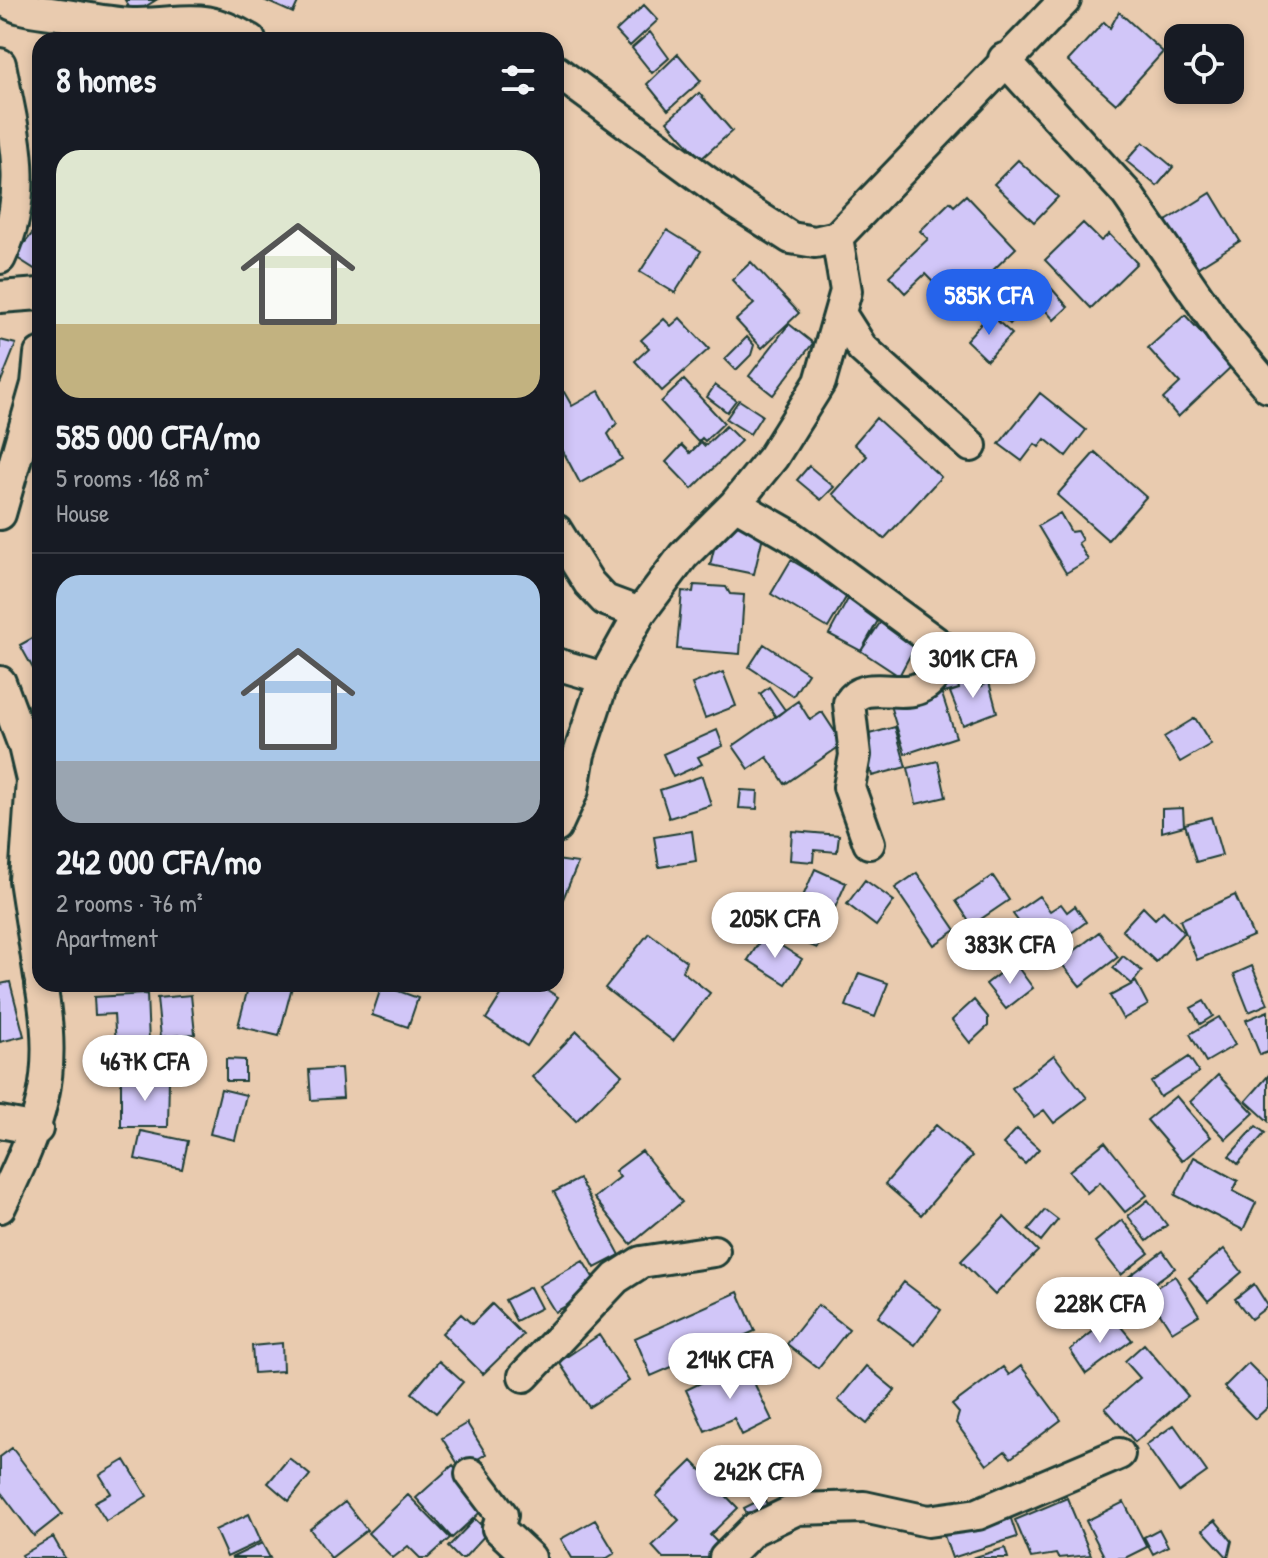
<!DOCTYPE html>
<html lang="en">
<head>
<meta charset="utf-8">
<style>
	:root { --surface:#171b24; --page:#242831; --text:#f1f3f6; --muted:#9ea1a6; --line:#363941; --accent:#2563eb }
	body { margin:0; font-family:"Patrick Hand",sans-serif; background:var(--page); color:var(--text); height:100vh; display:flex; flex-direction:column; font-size:30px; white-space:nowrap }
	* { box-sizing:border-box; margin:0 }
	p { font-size:26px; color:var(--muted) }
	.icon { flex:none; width:44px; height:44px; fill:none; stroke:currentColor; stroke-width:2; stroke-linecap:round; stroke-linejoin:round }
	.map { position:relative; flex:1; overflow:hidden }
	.details { position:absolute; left:32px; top:32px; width:532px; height:960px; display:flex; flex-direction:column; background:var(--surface); border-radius:24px; box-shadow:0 4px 12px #0003 }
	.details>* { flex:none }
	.controls { position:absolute; left:1164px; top:24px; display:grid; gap:16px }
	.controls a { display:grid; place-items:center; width:80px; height:80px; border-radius:16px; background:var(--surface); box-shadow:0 4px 12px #0003; font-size:40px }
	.price { position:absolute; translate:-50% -68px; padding:0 18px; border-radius:28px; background:#fff; color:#222; font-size:26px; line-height:52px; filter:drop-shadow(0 2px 4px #0008) }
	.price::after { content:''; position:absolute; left:50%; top:48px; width:24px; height:18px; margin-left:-12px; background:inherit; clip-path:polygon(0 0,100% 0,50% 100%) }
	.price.current { background:var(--accent); color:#fff }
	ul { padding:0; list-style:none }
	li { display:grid; align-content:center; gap:16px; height:424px; padding:0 24px }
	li+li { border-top:2px solid var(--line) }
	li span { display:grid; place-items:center; height:248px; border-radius:24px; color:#555 }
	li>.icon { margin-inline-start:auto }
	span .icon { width:144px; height:144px; fill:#fffc; stroke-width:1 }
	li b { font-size:34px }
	h2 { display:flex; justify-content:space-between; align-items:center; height:96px; padding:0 24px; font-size:34px }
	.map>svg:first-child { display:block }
	.building { fill:#d1c6f8; stroke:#1f3d34; stroke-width:2 }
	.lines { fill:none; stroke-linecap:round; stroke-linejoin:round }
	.street-casing { stroke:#1f3d34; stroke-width:36 }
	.street { stroke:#e9cbaf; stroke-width:30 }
</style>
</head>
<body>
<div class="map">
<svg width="1268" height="1558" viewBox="0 0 1268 1558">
	<rect width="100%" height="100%" fill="#e9cbaf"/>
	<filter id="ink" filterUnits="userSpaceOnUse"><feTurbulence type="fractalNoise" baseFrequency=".0125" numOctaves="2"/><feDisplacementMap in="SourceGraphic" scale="16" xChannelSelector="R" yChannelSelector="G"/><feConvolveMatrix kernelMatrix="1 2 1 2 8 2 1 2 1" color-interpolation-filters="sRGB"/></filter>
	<g filter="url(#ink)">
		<path class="building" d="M 125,0 L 156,0 L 133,14 Z
			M 264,0 L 299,0 L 293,13 Z
			M 644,5 L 658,20 L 630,46 L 616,31 Z
			M 1119,12 L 1163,52 L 1116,104 L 1068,61 L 1104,22 L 1110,28 Z
			M 650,32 L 669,58 L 652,73 L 632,48 Z
			M 678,54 L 701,81 L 668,110 L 647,84 Z
			M 699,93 L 732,131 L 701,159 L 667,121 Z
			M 1143,142 L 1173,167 L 1157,186 L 1126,161 Z
			M 1018,160 L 1058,197 L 1034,222 L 994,184 Z
			M 1211,193 L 1240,241 L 1195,269 L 1166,221 Z
			M 966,195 L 1016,248 L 956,306 L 925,274 L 905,293 L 889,276 L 928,239 L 920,231 L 950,202 L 954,206 Z
			M 1083,223 L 1101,241 L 1109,234 L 1137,263 L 1091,308 L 1045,260 Z
			M 40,224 L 40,270 L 36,270 L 14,256 Z
			M 667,230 L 701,251 L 675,293 L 640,272 Z
			M 751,262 L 799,313 L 762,348 L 736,320 L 754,304 L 732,280 Z
			M 1036,271 L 1068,307 L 1054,320 L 1022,284 Z
			M 1022,284 L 1029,302 L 1010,324 L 997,313 Z
			M 990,314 L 1012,334 L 987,360 L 966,340 Z
			M 1185,315 L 1232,366 L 1178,417 L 1163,399 L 1180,383 L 1148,348 Z
			M 680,318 L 709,349 L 662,391 L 635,361 L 649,348 L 641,340 L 664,319 L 671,326 Z
			M 789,324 L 813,343 L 773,395 L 749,376 Z
			M 747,337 L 754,345 L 751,355 L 736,370 L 725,359 Z
			M 0,340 L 16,344 L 0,384 Z
			M 684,380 L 724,423 L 705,441 L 702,438 L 698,442 L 661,402 Z
			M 715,385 L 736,400 L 727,412 L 707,397 Z
			M 599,391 L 617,423 L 608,434 L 622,459 L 580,483 L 556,438 L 556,396 L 564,392 L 572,406 Z
			M 1040,393 L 1086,430 L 1066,456 L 1045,439 L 1039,447 L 1035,444 L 1022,461 L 999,444 Z
			M 739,400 L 762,415 L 750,434 L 726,419 Z
			M 876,418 L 941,477 L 884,539 L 833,494 L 867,456 L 854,444 Z
			M 726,426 L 741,441 L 692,489 L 666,462 L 682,445 L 690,453 L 701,442 L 705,446 Z
			M 1095,452 L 1146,497 L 1108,540 L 1057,495 Z
			M 809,466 L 834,487 L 821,500 L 797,480 Z
			M 1060,513 L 1071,532 L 1077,531 L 1082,540 L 1078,543 L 1088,560 L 1066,573 L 1038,526 Z
			M 741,518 L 766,523 L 754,574 L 710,565 L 714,549 Z
			M 791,560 L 848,594 L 828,628 L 771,594 Z
			M 694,585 L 726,587 L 730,594 L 744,595 L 740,654 L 677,649 L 682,591 L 693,592 Z
			M 848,599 L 880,617 L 861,651 L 829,634 Z
			M 884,617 L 920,637 L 899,676 L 861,651 Z
			M 40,634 L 40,669 L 35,672 L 20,645 Z
			M 764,644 L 808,673 L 793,696 L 749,667 Z
			M 955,670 L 959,689 L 944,693 L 940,676 Z
			M 723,672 L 736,706 L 705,718 L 692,684 Z
			M 975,673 L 982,686 L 989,682 L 997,712 L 963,725 L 950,692 L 959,689 L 958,683 Z
			M 939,685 L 956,737 L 905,754 L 889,702 Z
			M 769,687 L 785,710 L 776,717 L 760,694 Z
			M 798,701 L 810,720 L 822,712 L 843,744 L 785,784 L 767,757 L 749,769 L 733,746 Z
			M 1195,718 L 1211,744 L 1180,762 L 1164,737 Z
			M 895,727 L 906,767 L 872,776 L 862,736 Z
			M 717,730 L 723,746 L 698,757 L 702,764 L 673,777 L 663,754 Z
			M 938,761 L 946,797 L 916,804 L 908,768 Z
			M 702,776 L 711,805 L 669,818 L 660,790 Z
			M 741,790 L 758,791 L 757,809 L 739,808 Z
			M 1183,808 L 1184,826 L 1162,832 L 1162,809 Z
			M 1211,817 L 1222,855 L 1196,862 L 1185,824 Z
			M 692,831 L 696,861 L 659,867 L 654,837 Z
			M 792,831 L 839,835 L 837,852 L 814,850 L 813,862 L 790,860 Z
			M 556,860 L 578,863 L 563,899 L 556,896 Z
			M 815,869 L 846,883 L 817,948 L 786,935 Z
			M 917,873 L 956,930 L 934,945 L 895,888 Z
			M 993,876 L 1009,900 L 972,925 L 956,901 Z
			M 865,880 L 894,901 L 876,926 L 847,904 Z
			M 1235,895 L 1253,936 L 1197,960 L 1180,920 Z
			M 1039,896 L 1050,911 L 1061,904 L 1067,912 L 1075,906 L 1086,922 L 1030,963 L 1011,938 L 1024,929 L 1013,914 Z
			M 1143,907 L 1155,919 L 1163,911 L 1184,932 L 1156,962 L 1122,930 Z
			M 1099,932 L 1118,957 L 1080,986 L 1060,962 Z
			M 649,933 L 686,961 L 682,971 L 710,993 L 673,1041 L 605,988 Z
			M 764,935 L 802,959 L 786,984 L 748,960 Z
			M 1123,956 L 1142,971 L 1132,984 L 1113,968 Z
			M 1014,962 L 1033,988 L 1006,1009 L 986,984 Z
			M 1252,966 L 1268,1004 L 1249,1012 L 1234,974 Z
			M 859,973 L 888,983 L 875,1017 L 846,1006 Z
			M 10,982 L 24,1036 L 0,1042 L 0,984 Z
			M 1136,982 L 1148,1005 L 1123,1019 L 1110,996 Z
			M 249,984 L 292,987 L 279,1036 L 238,1026 Z
			M 508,984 L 538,984 L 558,997 L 527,1046 L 486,1019 Z
			M 382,985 L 418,998 L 408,1027 L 372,1015 Z
			M 147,994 L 149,1044 L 116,1046 L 114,1014 L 95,1015 L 94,997 Z
			M 191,995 L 195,1034 L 161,1037 L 157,998 Z
			M 974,1000 L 988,1017 L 988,1026 L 970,1043 L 952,1020 Z
			M 1204,1001 L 1213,1016 L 1200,1024 L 1191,1008 Z
			M 1268,1011 L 1268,1052 L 1260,1055 L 1246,1020 Z
			M 1219,1017 L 1235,1045 L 1206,1062 L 1190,1034 Z
			M 577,1031 L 622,1075 L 576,1121 L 532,1077 Z
			M 1054,1055 L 1087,1098 L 1054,1123 L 1044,1110 L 1034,1117 L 1012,1088 Z
			M 1189,1057 L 1199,1072 L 1160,1097 L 1151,1082 Z
			M 226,1059 L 245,1060 L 245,1081 L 226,1081 Z
			M 341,1068 L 343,1098 L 311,1100 L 309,1070 Z
			M 1218,1075 L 1254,1113 L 1226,1139 L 1190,1102 Z
			M 1268,1076 L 1268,1121 L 1246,1101 Z
			M 121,1079 L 169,1079 L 168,1127 L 121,1127 Z
			M 221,1089 L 246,1095 L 235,1140 L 210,1134 Z
			M 1176,1096 L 1211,1137 L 1182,1161 L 1147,1120 Z
			M 936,1125 L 972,1156 L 921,1215 L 885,1184 Z
			M 1256,1126 L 1265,1133 L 1238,1164 L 1229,1156 Z
			M 1017,1129 L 1039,1149 L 1025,1164 L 1003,1144 Z
			M 141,1131 L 188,1141 L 182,1169 L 135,1159 Z
			M 1105,1142 L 1147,1195 L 1125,1212 L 1100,1182 L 1087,1193 L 1069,1171 Z
			M 642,1151 L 682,1202 L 631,1244 L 594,1198 L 620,1177 L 615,1171 Z
			M 1194,1157 L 1238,1181 L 1233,1191 L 1256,1203 L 1243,1230 L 1175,1195 Z
			M 579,1179 L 620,1255 L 595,1268 L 554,1192 Z
			M 1148,1200 L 1167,1225 L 1147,1241 L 1128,1216 Z
			M 1045,1210 L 1058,1220 L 1041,1241 L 1028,1230 Z
			M 1004,1217 L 1038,1251 L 995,1295 L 961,1261 Z
			M 1122,1220 L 1149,1253 L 1121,1275 L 1095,1242 Z
			M 1224,1249 L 1242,1272 L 1208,1301 L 1189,1278 Z
			M 1163,1251 L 1175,1268 L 1135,1297 L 1123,1281 Z
			M 583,1261 L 599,1287 L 555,1312 L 539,1286 Z
			M 1175,1276 L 1199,1315 L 1172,1332 L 1147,1293 Z
			M 904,1282 L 941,1310 L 915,1345 L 878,1317 Z
			M 1254,1284 L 1268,1306 L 1251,1319 L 1235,1299 Z
			M 530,1287 L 541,1308 L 516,1321 L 505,1300 Z
			M 738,1292 L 755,1331 L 651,1376 L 635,1338 Z
			M 492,1304 L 523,1335 L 483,1374 L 442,1333 L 461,1314 L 472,1324 Z
			M 818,1305 L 849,1329 L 818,1368 L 787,1344 Z
			M 1112,1316 L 1132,1340 L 1086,1374 L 1070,1350 Z
			M 599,1335 L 629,1381 L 589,1407 L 559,1362 Z
			M 282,1343 L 283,1371 L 254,1373 L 252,1346 Z
			M 1144,1344 L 1188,1396 L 1135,1442 L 1105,1408 L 1140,1378 L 1125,1361 Z
			M 439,1361 L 463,1382 L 436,1413 L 412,1393 Z
			M 744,1362 L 772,1420 L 742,1435 L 734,1418 L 705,1431 L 686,1390 Z
			M 1248,1363 L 1268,1383 L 1268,1407 L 1255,1419 L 1224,1387 Z
			M 866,1366 L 895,1390 L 867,1424 L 838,1400 Z
			M 1021,1366 L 1061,1420 L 1011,1458 L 1005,1451 L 987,1465 L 956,1423 L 959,1413 L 952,1405 L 1003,1367 L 1009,1375 Z
			M 467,1423 L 486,1454 L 461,1469 L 442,1438 Z
			M 1174,1425 L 1207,1472 L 1179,1492 L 1146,1445 Z
			M 12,1448 L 62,1514 L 34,1536 L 0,1491 L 0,1457 Z
			M 289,1458 L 310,1475 L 289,1501 L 268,1483 Z
			M 791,1458 L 793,1486 L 749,1489 L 747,1460 Z
			M 125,1460 L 147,1496 L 106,1521 L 94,1502 L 111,1493 L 100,1475 Z
			M 692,1461 L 738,1508 L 710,1535 L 721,1546 L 708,1558 L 663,1558 L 652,1546 L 679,1520 L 656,1496 Z
			M 453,1465 L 488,1505 L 452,1538 L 416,1498 Z
			M 408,1495 L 450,1538 L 428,1558 L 420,1558 L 408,1546 L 393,1558 L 368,1533 Z
			M 764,1498 L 773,1518 L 754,1528 L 744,1508 Z
			M 1067,1498 L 1091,1555 L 1058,1558 L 1056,1554 L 1031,1558 L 1015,1520 Z
			M 345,1502 L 367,1530 L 331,1558 L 310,1529 Z
			M 1124,1502 L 1147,1547 L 1125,1558 L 1105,1558 L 1086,1521 Z
			M 1007,1507 L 1017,1537 L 952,1558 L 942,1530 Z
			M 249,1514 L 261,1541 L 227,1557 L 215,1530 Z
			M 475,1519 L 488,1532 L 464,1558 L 459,1558 L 448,1547 Z
			M 595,1520 L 615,1553 L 607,1558 L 572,1558 L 561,1539 Z
			M 1215,1520 L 1232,1541 L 1228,1558 L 1203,1530 Z
			M 1159,1529 L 1168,1546 L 1153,1554 L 1144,1537 Z
			M 53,1537 L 65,1558 L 24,1558 L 22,1555 Z
			M 262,1543 L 270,1558 L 231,1558 Z
			M 1005,1548 L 1008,1558 L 972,1558 Z"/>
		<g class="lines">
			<defs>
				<path id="street" d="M 5,0 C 19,11 40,11 58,14 C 84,17 110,24 137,24 C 187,24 201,11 250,40
					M 1004,59 L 1127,194 L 1225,336 L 1268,387
					M 0,64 C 13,133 32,189 0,258
					M 556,71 L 736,203 L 791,238 L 815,242 L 837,237
					M 0,297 L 40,294
					M 841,315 L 862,348 L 971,446
					M 735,504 L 791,536 L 942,647 C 945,664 932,686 913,690 C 892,695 863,681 849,703 L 855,755 L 849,787 L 869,843
					M 0,514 L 37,384 L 40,354
					M 556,530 L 589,583 L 605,600 L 640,613
					M 556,664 L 604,678
					M 0,682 L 24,746 L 32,780 L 25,880 L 40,977
					M 556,827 L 573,790 L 579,754 L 604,678 L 640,613 L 683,556 L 735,504 L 773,457 L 820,382 L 846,291 L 837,237 L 1065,0
					M 0,1122 L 37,1129
					M 0,1207 C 41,1122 58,1080 41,984
					M 524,1376 L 616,1278 L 641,1262 L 714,1251
					M 471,1474 L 502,1515 L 498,1528 L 530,1558
					M 725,1558 L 753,1530 L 797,1509 L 864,1507 L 928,1521 L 978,1514 L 1119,1454"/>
			</defs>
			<use href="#street" class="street-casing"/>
			<use href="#street" class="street"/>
		</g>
	</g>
</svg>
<div class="controls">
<a><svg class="icon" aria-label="locate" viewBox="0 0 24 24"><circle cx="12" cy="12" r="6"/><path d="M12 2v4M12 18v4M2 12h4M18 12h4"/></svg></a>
</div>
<b class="price current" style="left:989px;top:337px">585K CFA</b>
<b class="price" style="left:973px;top:700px">301K CFA</b>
<b class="price" style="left:775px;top:960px">205K CFA</b>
<b class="price" style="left:1010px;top:986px">383K CFA</b>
<b class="price" style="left:145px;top:1103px">467K CFA</b>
<b class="price" style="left:1100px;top:1345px">228K CFA</b>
<b class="price" style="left:730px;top:1401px">214K CFA</b>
<b class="price" style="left:759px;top:1513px">242K CFA</b>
<section class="details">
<h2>8 homes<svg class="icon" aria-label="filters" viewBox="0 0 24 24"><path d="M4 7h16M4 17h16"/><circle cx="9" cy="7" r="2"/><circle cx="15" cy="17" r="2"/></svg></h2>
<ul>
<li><span style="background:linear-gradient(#dfe7d0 70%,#c2b280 0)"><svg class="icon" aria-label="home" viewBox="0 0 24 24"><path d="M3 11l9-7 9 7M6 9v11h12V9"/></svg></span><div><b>585 000 CFA/mo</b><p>5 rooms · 168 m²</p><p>House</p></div></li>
<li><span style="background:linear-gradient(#a9c7e8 75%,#9aa5b1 0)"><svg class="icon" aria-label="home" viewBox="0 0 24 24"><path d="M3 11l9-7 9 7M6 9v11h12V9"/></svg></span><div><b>242 000 CFA/mo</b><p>2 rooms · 76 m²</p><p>Apartment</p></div></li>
</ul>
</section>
</div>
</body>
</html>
